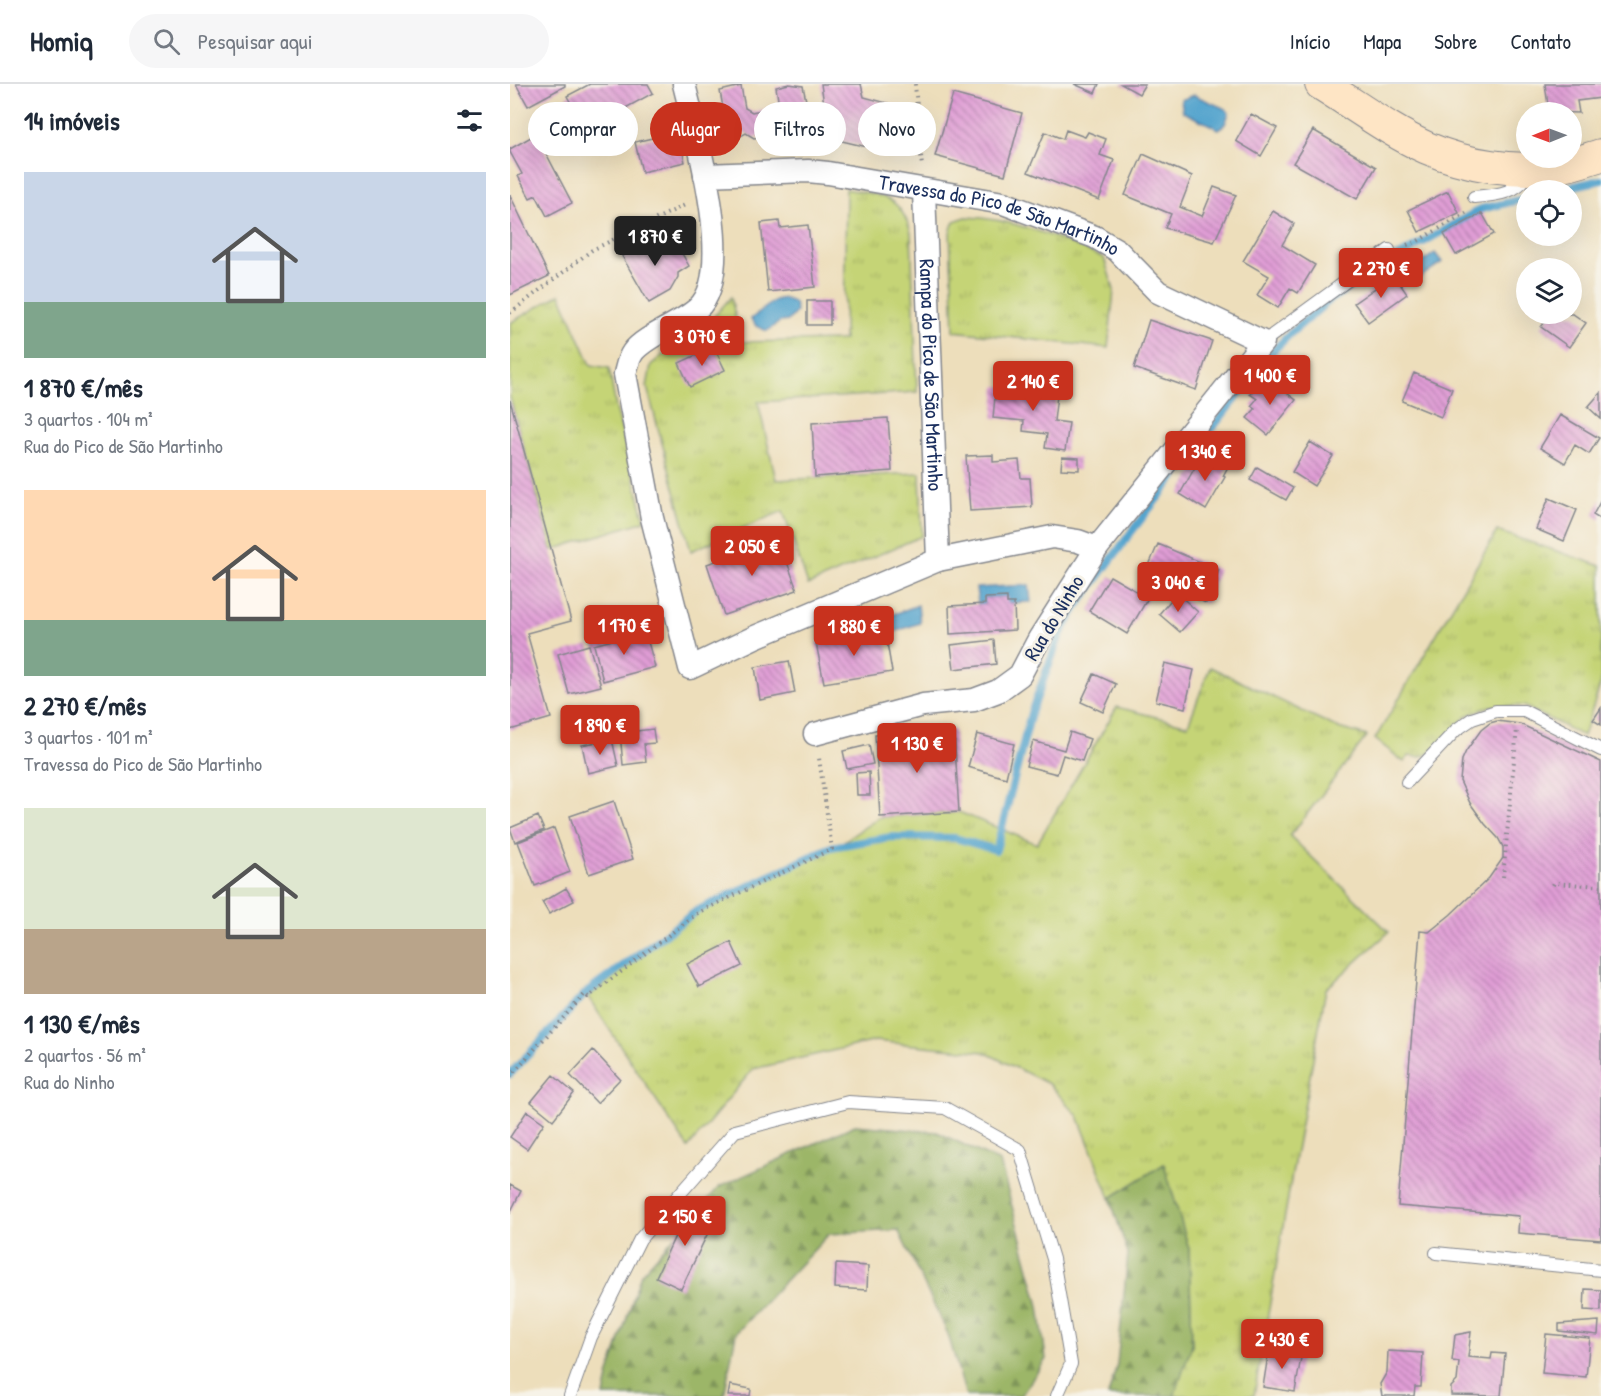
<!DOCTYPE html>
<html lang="pt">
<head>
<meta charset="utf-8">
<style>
	:root { --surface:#fff; --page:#f6f6f7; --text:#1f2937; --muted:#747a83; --line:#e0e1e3; --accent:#c8321e }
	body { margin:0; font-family:"Patrick Hand",sans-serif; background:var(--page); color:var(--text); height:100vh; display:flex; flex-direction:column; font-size:22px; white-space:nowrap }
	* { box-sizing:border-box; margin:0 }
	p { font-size:20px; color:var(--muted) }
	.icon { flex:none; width:33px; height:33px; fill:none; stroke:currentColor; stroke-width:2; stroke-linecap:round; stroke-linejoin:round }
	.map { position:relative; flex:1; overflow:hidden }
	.sheet { display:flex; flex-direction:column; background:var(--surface); width:510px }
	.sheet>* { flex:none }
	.hud { position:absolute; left:18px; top:18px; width:570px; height:54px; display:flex; gap:12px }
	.needle { width:39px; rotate:269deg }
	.tools { position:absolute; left:1006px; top:18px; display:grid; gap:12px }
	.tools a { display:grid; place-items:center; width:66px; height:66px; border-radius:50%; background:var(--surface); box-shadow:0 6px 24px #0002; font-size:30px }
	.price { position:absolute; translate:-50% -51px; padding:0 14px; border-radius:6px; background:var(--accent); color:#fff; font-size:20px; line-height:39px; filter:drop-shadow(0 2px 3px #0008) }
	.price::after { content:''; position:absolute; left:50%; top:36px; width:18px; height:14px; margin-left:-9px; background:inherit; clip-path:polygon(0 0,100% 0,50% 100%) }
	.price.current { background:#222; color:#fff }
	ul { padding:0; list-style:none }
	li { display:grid; align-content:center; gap:12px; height:318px; padding:0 24px }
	li span { display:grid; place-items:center; height:186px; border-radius:0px; color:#555 }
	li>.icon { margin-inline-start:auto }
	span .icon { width:108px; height:108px; fill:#fffc; stroke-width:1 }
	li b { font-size:26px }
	h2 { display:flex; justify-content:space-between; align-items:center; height:72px; padding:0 24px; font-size:26px }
	.tag { padding:0 21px; border-radius:27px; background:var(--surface); box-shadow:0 6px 24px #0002; font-size:21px; line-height:54px }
	.tag.current { background:var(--accent); color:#fff }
	header { display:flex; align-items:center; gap:36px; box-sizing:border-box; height:84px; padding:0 30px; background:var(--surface); border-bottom:2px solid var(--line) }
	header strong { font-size:28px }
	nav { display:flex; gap:33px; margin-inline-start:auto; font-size:21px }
	.search { width:420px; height:54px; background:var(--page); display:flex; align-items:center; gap:15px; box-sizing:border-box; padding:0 21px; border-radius:33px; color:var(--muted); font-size:22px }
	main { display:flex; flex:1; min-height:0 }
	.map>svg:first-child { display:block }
	.grass { fill:url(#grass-tufts); stroke:#70826a; stroke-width:1.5 }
	.forest { fill:url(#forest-firs); stroke:#5c7262; stroke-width:1.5 }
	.water { fill:#54a4ce; stroke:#386a96; stroke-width:1.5 }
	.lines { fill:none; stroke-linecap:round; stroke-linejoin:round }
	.stream { stroke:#54a4ce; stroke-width:8 }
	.building { fill:url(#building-back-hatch) }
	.lane-casing { stroke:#84868c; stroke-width:14 }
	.street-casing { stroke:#84868c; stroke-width:25 }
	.secondary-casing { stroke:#84868c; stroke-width:34 }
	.path { stroke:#84868c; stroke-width:4; stroke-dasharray:1.5 4.5; stroke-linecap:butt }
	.lane { stroke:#fff; stroke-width:12 }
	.street { stroke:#fff; stroke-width:22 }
	.secondary { stroke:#fee5c5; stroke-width:32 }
	.labels { text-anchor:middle; stroke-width:6; stroke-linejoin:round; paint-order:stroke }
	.street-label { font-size:21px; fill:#1b2f5e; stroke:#f7f3e8 }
</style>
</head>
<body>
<header>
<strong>Homiq</strong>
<div class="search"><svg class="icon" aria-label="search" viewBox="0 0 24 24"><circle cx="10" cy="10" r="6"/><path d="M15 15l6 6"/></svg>Pesquisar aqui</div>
<nav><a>Início</a><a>Mapa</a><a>Sobre</a><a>Contato</a></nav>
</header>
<main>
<section class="sheet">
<h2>14 imóveis<svg class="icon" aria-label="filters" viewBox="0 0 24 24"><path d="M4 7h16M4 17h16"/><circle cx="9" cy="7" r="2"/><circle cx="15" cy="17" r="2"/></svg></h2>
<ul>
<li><span style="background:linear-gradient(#c9d6e8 70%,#7fa58c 0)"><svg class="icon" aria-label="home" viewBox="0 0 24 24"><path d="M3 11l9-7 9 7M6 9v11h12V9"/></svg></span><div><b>1 870 €/mês</b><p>3 quartos · 104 m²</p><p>Rua do Pico de São Martinho</p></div></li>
<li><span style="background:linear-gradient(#ffd9b3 70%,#7fa58c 0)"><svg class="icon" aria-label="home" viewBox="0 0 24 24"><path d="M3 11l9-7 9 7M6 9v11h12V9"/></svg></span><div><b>2 270 €/mês</b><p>3 quartos · 101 m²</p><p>Travessa do Pico de São Martinho</p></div></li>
<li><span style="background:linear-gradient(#dfe7d0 65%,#b9a48a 0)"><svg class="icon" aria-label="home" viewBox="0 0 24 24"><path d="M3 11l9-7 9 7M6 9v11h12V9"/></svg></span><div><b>1 130 €/mês</b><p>2 quartos · 56 m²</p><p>Rua do Ninho</p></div></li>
</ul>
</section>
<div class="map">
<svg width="1091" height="1312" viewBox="0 0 1091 1312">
	<defs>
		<pattern id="grass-tufts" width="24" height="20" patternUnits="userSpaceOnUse" patternTransform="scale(1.5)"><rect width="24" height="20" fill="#c5d476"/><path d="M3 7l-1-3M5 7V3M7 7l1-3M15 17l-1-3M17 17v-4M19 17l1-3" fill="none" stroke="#a9b668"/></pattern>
		<pattern id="forest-firs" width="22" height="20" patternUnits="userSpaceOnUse" patternTransform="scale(1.5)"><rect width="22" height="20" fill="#9cb667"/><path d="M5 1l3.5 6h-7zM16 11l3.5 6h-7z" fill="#7e9458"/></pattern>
		<pattern id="building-back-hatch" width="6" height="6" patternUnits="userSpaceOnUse" patternTransform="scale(1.5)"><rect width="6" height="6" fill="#e09dd5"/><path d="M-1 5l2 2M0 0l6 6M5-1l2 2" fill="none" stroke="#b580b0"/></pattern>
	</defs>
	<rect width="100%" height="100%" fill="#f7f3e8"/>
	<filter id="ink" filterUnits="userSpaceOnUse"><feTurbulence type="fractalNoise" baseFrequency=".0167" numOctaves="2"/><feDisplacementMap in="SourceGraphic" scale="12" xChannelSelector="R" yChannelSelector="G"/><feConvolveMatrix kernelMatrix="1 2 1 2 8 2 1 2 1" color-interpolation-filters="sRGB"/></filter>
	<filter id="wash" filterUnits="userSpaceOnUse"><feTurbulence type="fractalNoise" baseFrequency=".008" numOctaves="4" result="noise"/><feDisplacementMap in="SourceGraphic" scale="24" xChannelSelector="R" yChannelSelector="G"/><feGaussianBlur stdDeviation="1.35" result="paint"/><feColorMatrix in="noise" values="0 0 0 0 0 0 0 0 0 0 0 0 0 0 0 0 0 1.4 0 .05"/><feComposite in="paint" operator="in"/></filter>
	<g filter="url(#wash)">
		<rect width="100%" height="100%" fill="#eddebb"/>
		<path class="grass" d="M 336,105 C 371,112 390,110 401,149 L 407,308 L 248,318 L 266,396 L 410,389 L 412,452 L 298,501 L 273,427 L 181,467 L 137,303 L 141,281 L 149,274 L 194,244 L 221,213 L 231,258 L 334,256 Z
			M 456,133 C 504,134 550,155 594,174 L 604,206 L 598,264 L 444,247 L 440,148 L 444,137 Z
			M 50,210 L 81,281 L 99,284 L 106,324 L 135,437 L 42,466 L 0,314 L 0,239 Z
			M 987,447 L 1091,482 L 1091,599 L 1073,652 L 1014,622 L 981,622 L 956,632 L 930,661 L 917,670 L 910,673 L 899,672 L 894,678 L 865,655 Z
			M 700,583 L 828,644 L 857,652 L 780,752 L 879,848 L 816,905 L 786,1067 L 744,1312 L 664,1312 L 682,1261 L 679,1165 L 654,1081 L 600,1114 L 568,1032 L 539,1000 L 474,968 L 365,957 L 243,985 L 178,1064 L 78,913 L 189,828 L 322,765 L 370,733 L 449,728 L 527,760 L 607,623 L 678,641 Z"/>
		<path class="forest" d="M 345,1041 L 427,1048 L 490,1078 L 529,1222 L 536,1275 L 511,1312 L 456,1312 L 438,1250 L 388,1146 L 319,1150 L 226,1249 L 214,1312 L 94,1312 L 99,1289 L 131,1190 L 209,1103 Z
			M 654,1080 L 679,1165 L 682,1261 L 664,1312 L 598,1312 L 607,1280 L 618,1170 L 600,1114 Z"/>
		<path class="water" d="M 684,11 L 716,25 L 719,29 L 715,40 L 709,45 L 673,28 L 671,16 Z
			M 925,169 L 932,178 L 905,197 L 902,194 L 905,192 L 901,186 Z
			M 274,214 L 285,219 L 286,228 L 278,237 L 270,238 L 257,247 L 246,242 L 241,235 L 265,216 Z
			M 519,501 L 521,518 L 497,519 L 496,513 L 475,514 L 475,520 L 468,520 L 466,504 Z
			M 408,521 L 410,539 L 384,548 L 379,532 Z"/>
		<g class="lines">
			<path class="stream" d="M 1047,106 L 1091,96
				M 0,990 L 75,910 L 188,826 L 321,763 L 381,753 L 445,754 L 486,766 L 521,629 L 550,551 L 566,524 L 622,447 L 760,270 L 781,249 L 821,215 L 884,175 L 971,125 L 1017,114"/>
		</g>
		<g id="blocks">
			<path class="building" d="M 6,0 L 55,0 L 55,2 L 18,22 Z
				M 80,0 L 138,0 L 143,9 L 99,33 L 101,37 L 78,50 L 57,12 Z
				M 279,0 L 293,2 L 302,46 L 260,55 L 260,51 L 244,54 L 236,49 L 229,53 L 223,52 L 218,45 L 219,37 L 215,35 L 210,7 L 231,2 L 235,24 L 242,28 L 269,22 L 266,3 Z
				M 311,0 L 351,0 L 354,13 L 392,23 L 395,35 L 387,70 L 319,54 Z
				M 564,0 L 589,0 L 585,9 Z
				M 611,0 L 635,0 L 629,10 Z
				M 1035,0 L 1091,0 L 1091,14 L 1067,17 L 1069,29 L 1039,28 Z
				M 443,10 L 512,29 L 495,91 L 425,72 Z
				M 741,30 L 767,44 L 751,72 L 726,57 Z
				M 556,46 L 575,53 L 578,48 L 596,55 L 590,71 L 604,76 L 589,116 L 518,88 L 535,48 L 553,55 Z
				M 803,46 L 866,83 L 847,115 L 783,79 Z
				M 168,48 L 175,78 L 132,88 L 125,58 Z
				M 26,50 L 62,119 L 37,132 L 26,111 L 20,114 L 8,92 L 12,90 L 0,68 L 0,65 Z
				M 633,70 L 682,92 L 670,123 L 692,132 L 704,103 L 726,111 L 704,158 L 655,144 L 661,130 L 615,111 Z
				M 938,107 L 949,129 L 909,148 L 898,126 Z
				M 0,111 L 39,192 L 0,211 Z
				M 763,127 L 784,140 L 772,161 L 805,181 L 788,209 L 780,204 L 768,224 L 747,211 L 759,192 L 733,177 Z
				M 972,129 L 984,150 L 946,171 L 934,150 Z
				M 269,137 L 270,144 L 298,141 L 305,203 L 258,208 L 251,139 Z
				M 152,148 L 164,169 L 170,166 L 179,182 L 168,189 L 168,193 L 160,207 L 139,219 L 112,172 Z
				M 884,191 L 897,210 L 858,238 L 844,219 Z
				M 297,217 L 320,217 L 320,241 L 297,241 Z
				M 1041,230 L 1063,230 L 1076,239 L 1059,263 L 1031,243 Z
				M 639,236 L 702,257 L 686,306 L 624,284 Z
				M 204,263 L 215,286 L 180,303 L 169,279 Z
				M 904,289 L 942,305 L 931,333 L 892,317 Z
				M 761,297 L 786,316 L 758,351 L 737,334 L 745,325 L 741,322 L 747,315 L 740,310 L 750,298 L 756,303 Z
				M 528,301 L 548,303 L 544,337 L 559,339 L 555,367 L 535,364 L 537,350 L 513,347 L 514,337 L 483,334 L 486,302 L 527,307 Z
				M 1091,308 L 1091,335 L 1078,323 Z
				M 0,316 L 61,537 L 17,549 L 41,634 L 0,646 Z
				M 1050,331 L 1089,354 L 1079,370 L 1065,361 L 1055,379 L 1030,364 Z
				M 378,334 L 382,387 L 305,393 L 302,339 Z
				M 800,358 L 823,372 L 804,402 L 782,388 Z
				M 483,371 L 483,378 L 509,376 L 511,394 L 520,394 L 522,423 L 460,427 L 456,372 Z
				M 705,371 L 720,379 L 713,392 L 715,393 L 696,426 L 670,410 L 688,378 L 698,383 Z
				M 552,373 L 569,374 L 569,386 L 551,385 Z
				M 747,383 L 783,404 L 776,416 L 740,396 Z
				M 1039,414 L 1067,426 L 1054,457 L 1026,445 Z
				M 1091,416 L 1091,436 L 1083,431 Z
				M 269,455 L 287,506 L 214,531 L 197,480 Z
				M 648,460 L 709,486 L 696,519 L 634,493 Z
				M 600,492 L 638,514 L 617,550 L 579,527 Z
				M 667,509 L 688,528 L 670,548 L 649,530 Z
				M 497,513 L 497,519 L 504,519 L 505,546 L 440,550 L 439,522 L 475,520 L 475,514 Z
				M 135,547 L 145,583 L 93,597 L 84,561 Z
				M 375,547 L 382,588 L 314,599 L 306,559 Z
				M 484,556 L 486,580 L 444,585 L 441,561 Z
				M 79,561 L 91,602 L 59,610 L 48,570 Z
				M 279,577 L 285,609 L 250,616 L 245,583 Z
				M 655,579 L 684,586 L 675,624 L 646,617 Z
				M 584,590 L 606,600 L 593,628 L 571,618 Z
				M 1091,624 L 1091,641 L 1083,636 Z
				M 987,637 L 1010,640 L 1091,678 L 1091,1156 L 1008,1149 L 1009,1132 L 888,1122 L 910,847 L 919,848 L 940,831 L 979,794 L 993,774 L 993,763 L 988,754 L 975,740 L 960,719 L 950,697 L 952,676 L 956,667 L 971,646 L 980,639 Z
				M 143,645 L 145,659 L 134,660 L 136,678 L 113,681 L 110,649 Z
				M 444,646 L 449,728 L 370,733 L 365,651 Z
				M 560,648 L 580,655 L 572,677 L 553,671 L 547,690 L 516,682 L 523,657 L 554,666 Z
				M 467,650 L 504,660 L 496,694 L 458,683 Z
				M 102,655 L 108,682 L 78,689 L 72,661 Z
				M 359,661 L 363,680 L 337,685 L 333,667 Z
				M 359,688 L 360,711 L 347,711 L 346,689 Z
				M 104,717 L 123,775 L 79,790 L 60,732 Z
				M 28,732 L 34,746 L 5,758 L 0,744 Z
				M 44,744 L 60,788 L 25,802 L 8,758 Z
				M 56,804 L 64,817 L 39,830 L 32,818 Z
				M 221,858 L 232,882 L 189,903 L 177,880 Z
				M 83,966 L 110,995 L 87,1019 L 60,991 Z
				M 43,991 L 64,1009 L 43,1036 L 21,1018 Z
				M 17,1027 L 34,1039 L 17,1065 L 0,1053 Z
				M 0,1101 L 11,1107 L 0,1129 Z
				M 179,1122 L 205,1134 L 171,1205 L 146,1193 Z
				M 326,1180 L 358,1182 L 357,1206 L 325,1204 Z
				M 1075,1205 L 1091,1206 L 1091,1227 L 1074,1226 Z
				M 1089,1237 L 1088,1251 L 1049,1247 L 1049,1240 Z
				M 961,1248 L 958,1273 L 981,1275 L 982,1269 L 995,1270 L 991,1312 L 941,1311 L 941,1303 L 947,1297 L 949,1278 L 942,1277 L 945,1251 Z
				M 1036,1250 L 1080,1254 L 1076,1293 L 1032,1289 Z
				M 759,1265 L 792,1268 L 785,1308 L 753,1303 Z
				M 878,1267 L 913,1269 L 911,1303 L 905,1303 L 904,1312 L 872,1312 L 870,1300 L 877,1288 Z
				M 220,1301 L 241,1305 L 240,1312 L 218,1312 Z"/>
		</g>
	</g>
	<g filter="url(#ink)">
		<use href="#blocks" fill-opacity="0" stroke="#84868c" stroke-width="1.5"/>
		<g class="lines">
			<defs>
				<path id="lane" d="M 964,113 C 987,111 1007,110 1020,88
					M 753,258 L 879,166
					M 897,698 L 946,646 L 962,635 L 986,627 L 1014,627 L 1091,666
					M 926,1169 L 1091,1186
					M 60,1312 L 81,1253 L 130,1155 L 225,1047 L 338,1018 L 435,1024 L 510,1066 L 543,1175 L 561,1280 L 547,1312"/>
				<g id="street">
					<path d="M 174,0 C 185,47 228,190 187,225 C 170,240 135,252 123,268 C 118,275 117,282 115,290 L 142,434 L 180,584 L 245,553 L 428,476 L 542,453 L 568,457 L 587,464"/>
					<path id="s1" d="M 195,91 L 298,87 L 318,89 L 493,119 L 585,153 L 607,166 L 648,208 L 753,258 L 587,464 L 529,555 L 510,591 L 488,607 L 464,616 L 413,621 L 305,650"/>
					<path id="s2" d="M 414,107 L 428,476"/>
				</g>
				<path id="secondary" d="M 811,0 C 845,21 881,48 917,64 C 956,81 1005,89 1047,83 C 1062,81 1077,75 1091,71"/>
			</defs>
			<use href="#lane" class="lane-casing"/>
			<use href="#street" class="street-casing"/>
			<use href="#secondary" class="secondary-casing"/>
			<path class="path" d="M 405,0 L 412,83
				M 897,161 L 908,157 L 956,129
				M 0,229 L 82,166 L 177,120
				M 993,793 L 1007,645
				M 1043,801 L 1044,799 L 1091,802
				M 0,992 L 75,910 L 78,913 L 189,828 L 322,765 L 309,674"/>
			<use href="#lane" class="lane"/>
			<use href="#street" class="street"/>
			<use href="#secondary" class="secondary"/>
		</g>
	</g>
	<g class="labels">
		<g class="street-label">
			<text dy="7" stroke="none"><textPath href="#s1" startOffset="300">Travessa do Pico de São Martinho</textPath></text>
			<text dy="7" stroke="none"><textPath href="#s2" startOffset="184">Rampa do Pico de São Martinho</textPath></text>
			<text transform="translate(544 534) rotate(-59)" y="7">Rua do Ninho</text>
		</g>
	</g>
</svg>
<div class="tools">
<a><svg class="needle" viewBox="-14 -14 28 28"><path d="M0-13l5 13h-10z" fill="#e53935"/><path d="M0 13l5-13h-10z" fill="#747a83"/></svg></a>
<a><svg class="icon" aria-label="locate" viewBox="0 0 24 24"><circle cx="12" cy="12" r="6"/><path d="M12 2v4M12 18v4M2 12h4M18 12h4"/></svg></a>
<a><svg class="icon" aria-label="layers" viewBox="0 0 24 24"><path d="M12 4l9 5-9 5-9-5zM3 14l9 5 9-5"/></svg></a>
</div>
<b class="price current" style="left:145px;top:183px">1 870 €</b>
<b class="price" style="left:871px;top:215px">2 270 €</b>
<b class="price" style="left:192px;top:283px">3 070 €</b>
<b class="price" style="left:760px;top:322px">1 400 €</b>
<b class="price" style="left:523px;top:328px">2 140 €</b>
<b class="price" style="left:695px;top:398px">1 340 €</b>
<b class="price" style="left:242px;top:493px">2 050 €</b>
<b class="price" style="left:668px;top:529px">3 040 €</b>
<b class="price" style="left:114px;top:572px">1 170 €</b>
<b class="price" style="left:344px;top:573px">1 880 €</b>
<b class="price" style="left:90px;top:672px">1 890 €</b>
<b class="price" style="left:407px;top:690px">1 130 €</b>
<b class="price" style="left:175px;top:1163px">2 150 €</b>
<b class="price" style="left:772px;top:1286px">2 430 €</b>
<div class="hud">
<a class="tag">Comprar</a>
<a class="tag current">Alugar</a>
<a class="tag">Filtros</a>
<a class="tag">Novo</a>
</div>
</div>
</main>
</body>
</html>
